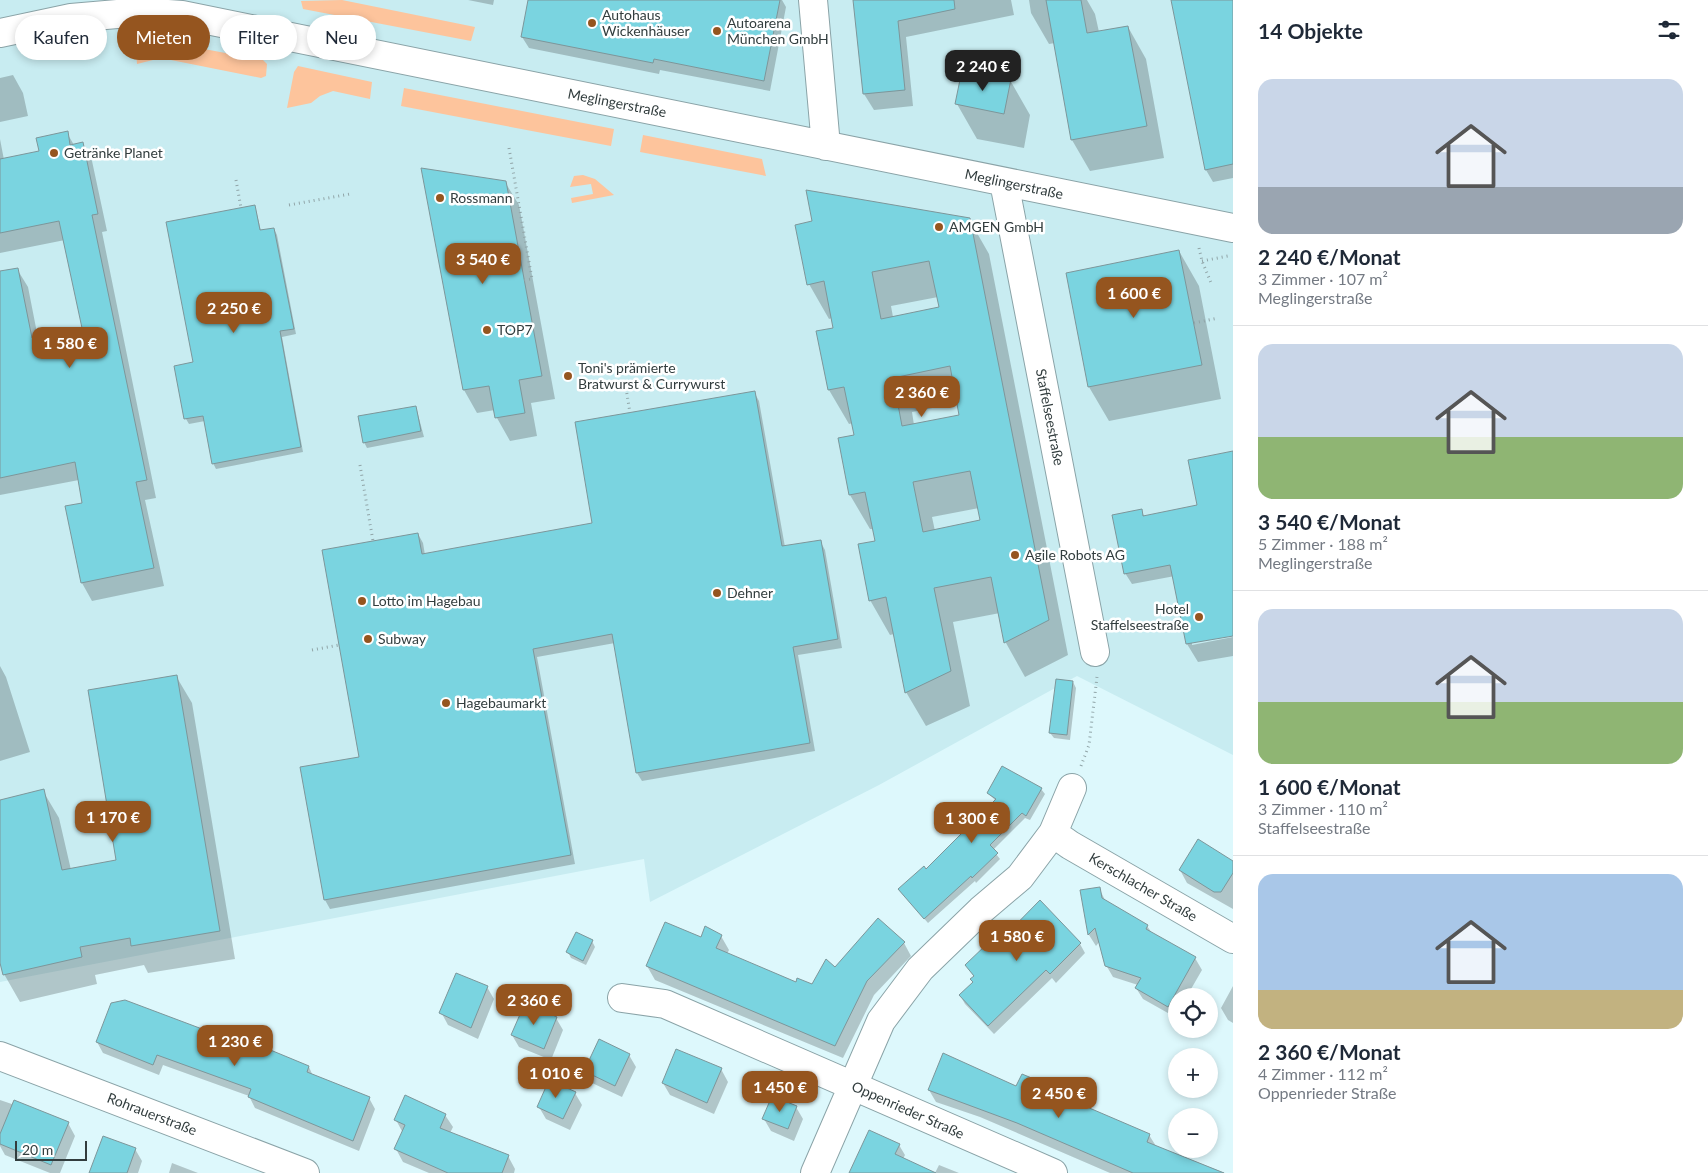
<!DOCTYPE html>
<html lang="de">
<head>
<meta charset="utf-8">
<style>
	:root { --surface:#fff; --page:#f6f6f7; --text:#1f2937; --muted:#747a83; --line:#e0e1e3; --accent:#95551f }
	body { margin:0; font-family:Lato,sans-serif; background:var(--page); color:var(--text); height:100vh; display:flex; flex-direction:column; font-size:19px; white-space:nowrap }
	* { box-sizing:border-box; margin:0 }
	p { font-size:16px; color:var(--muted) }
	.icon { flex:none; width:28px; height:28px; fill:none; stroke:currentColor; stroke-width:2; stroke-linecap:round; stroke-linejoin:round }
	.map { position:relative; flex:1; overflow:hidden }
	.details { display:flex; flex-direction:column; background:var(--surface); width:475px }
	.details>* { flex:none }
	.hud { position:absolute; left:15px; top:15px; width:475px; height:45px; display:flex; gap:10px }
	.buttons { position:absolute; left:1168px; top:988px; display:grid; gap:10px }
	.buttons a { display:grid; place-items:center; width:50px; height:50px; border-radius:50%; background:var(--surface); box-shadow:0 2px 8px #0003; font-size:25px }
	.scale { position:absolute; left:15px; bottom:12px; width:72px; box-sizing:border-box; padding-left:5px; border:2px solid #323d3e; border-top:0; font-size:14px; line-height:18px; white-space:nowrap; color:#323d3e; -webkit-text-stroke:4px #fff; paint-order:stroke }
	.price { position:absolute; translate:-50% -42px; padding:0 11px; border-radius:10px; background:var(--accent); color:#fff; font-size:16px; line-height:32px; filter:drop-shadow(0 1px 2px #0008) }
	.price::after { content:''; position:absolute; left:50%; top:30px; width:15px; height:11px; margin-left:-8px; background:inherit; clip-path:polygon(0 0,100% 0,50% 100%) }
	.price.on { background:#222; color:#fff }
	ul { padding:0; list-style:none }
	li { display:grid; align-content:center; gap:10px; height:265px; padding:0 25px }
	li+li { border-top:1px solid var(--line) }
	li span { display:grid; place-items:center; height:155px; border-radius:15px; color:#555 }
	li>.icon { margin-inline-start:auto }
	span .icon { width:90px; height:90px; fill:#fffc; stroke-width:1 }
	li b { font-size:21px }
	h2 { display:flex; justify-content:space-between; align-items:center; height:60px; padding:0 25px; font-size:21px }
	.pill { padding:0 18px; border-radius:22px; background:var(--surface); box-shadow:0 2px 8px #0003; font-size:18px; line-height:45px }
	.pill.on { background:var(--accent); color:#fff }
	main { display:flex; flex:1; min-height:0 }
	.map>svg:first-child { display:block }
	.built { fill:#c8ecf1 }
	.green { fill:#fdc49c }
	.shadow { fill:#0003; fill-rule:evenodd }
	.building { fill:#7ad4e0; stroke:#7d969a; fill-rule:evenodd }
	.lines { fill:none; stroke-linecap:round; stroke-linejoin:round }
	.minor-casing { stroke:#8aa3a7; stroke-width:30 }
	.path { stroke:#91a5a8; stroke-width:3; stroke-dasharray:1 4; stroke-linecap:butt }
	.minor { stroke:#fff; stroke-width:28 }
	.poi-dot { fill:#95551f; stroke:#fff; stroke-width:2 }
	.labels { text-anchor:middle; stroke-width:5; stroke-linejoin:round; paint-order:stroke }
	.poi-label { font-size:14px; fill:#323d3e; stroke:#fff; text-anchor:start }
	.street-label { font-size:14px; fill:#323d3e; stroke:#fff }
</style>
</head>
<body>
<main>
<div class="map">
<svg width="1233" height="1173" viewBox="0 0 1233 1173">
	<rect width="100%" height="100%" fill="#ddf8fc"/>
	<path class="built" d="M 0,0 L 1233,0 L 1233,755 L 1077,676 L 879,785 L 650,902 L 644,859 L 0,982 Z"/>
	<path class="green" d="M 342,0 L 475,27 L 471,41 L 303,9 L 301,1 Z
		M 135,36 L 263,60 L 267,64 L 266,76 L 261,78 L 161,58 L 137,64 Z
		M 298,66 L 372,82 L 370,99 L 333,91 L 320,96 L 311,103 L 287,108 L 294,72 Z
		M 404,88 L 614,129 L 611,146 L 401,106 Z
		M 643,135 L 762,159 L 766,176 L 640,152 Z
		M 583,175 L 595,179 L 614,195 L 572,203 L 571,198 L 593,194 L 591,184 L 570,187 L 574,176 Z"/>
	<path class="shadow" d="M 468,0 L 494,0 L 493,5 Z
		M 529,0 L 782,0 L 786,7 L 770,91 L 660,70 L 659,74 L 529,48 L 522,37 Z
		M 854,0 L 1011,0 L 1014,15 L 906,37 L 913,106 L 874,110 L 864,94 Z
		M 1029,0 L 1087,0 L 1095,14 L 1099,32 L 1128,27 L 1146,59 L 1164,158 L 1090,171 L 1072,140 L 1055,43 L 1049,44 L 1031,13 Z
		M 1172,0 L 1233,0 L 1233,178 L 1213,182 L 1206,170 Z
		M 13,75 L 23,93 L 28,116 L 0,122 L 0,78 Z
		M 1010,80 L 1030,115 L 1024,148 L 977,139 L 957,104 Z
		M 67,133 L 74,145 L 82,144 L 92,161 L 107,231 L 102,232 L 156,498 L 145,500 L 164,586 L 92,601 L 82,583 L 66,507 L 84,504 L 79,480 L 0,495 L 0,273 L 17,269 L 28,287 L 38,338 L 84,329 L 65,240 L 0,253 L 0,139 L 4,160 L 40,152 Z
		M 423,169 L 505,182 L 519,205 L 555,399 L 531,403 L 537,436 L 510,441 L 497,418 L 495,410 L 477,413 L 464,390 Z
		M 255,206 L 261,231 L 274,229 L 277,235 L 296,334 L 282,337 L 303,452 L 216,469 L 213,463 L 205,421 L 189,424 L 186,419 L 194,363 Z
		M 969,219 L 989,254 L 1068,655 L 1025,677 L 1006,643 L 1000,613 L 953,622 L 970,706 L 926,726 L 906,692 L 894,634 L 890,635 L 870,600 L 876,542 L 874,529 L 870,529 L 850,495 L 856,436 L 853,423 L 849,424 L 829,390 L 834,329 L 832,318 L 829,319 L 809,284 ZM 938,297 L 940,308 L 893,317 L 891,306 ZM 958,403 L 961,416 L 914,425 L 912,412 ZM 979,508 L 981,521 L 935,531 L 932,517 Z
		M 1179,251 L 1199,286 L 1221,399 L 1109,421 L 1089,387 L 1067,274 Z
		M 754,392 L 759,401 L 785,547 L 820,541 L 825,550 L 842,648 L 798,655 L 815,751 L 642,781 L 637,773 L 615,643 L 537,657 L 575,864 L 330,909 L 325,900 L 301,768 L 361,758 L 418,534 L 423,543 L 425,555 L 594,524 Z
		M 416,407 L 424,437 L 367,448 L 364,442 Z
		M 1233,453 L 1233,561 L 1190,569 L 1191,573 L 1132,584 L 1125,573 L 1141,511 L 1145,517 L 1198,506 L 1190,461 Z
		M 1233,586 L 1233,634 L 1192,642 L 1192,645 L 1233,637 L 1233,656 L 1198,662 L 1187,644 L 1178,596 Z
		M 0,666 L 6,677 L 30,752 L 0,761 Z
		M 176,676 L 192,703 L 235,959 L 148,973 L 144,965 L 95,975 L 97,984 L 20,1002 L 4,974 L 0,958 L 0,801 L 43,791 L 59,818 L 71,870 L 117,861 Z
		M 1073,682 L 1076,688 L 1070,740 L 1054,738 L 1050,733 Z
		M 1041,789 L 1045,794 L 1030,820 L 1025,818 L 993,850 L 1000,859 L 976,883 L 975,881 L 928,923 L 899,890 L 926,870 L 996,801 L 988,793 Z
		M 1198,841 L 1233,862 L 1233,909 L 1187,883 L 1180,870 Z
		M 1099,888 L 1106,902 L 1147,926 L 1152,933 L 1195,958 L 1202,970 L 1187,996 L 1176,996 L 1175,1017 L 1143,999 L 1136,988 L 1138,985 L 1113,977 L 1106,965 L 1100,941 L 1096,946 L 1089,935 L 1082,891 Z
		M 721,936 L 729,950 L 727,954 L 796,984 L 813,986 L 835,969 L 904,943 L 911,956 L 874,995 L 843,1058 L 655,980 L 647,966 L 702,938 Z
		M 592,941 L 595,947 L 586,965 L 571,958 L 568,952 Z
		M 1080,944 L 1085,953 L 1056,983 L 1052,978 L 994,1034 L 965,1004 L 960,995 L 974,982 L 974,977 L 967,965 L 993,950 Z
		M 1233,986 L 1233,1023 L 1228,1020 L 1221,1008 Z
		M 487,987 L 494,999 L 478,1039 L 448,1025 L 441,1012 Z
		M 556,1018 L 563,1030 L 551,1060 L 519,1047 L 512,1035 Z
		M 97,1042 L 267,1055 L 269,1050 L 309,1067 L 313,1076 L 369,1098 L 375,1109 L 359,1151 L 255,1108 L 249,1096 L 163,1065 L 159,1075 L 103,1053 Z
		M 629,1055 L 636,1067 L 622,1097 L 592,1083 L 585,1071 Z
		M 721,1069 L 728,1082 L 714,1114 L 670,1095 L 663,1083 Z
		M 1017,1088 L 1074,1097 L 1079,1105 L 1149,1135 L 1156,1146 L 1225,1173 L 1110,1173 L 980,1117 L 936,1102 L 929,1090 Z
		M 575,1093 L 582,1105 L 570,1130 L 546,1119 L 539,1107 Z
		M 0,1100 L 68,1123 L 75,1136 L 60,1173 L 50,1173 L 5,1155 L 0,1146 Z
		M 796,1107 L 803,1119 L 794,1141 L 771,1131 L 764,1119 Z
		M 445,1115 L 453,1127 L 450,1133 L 508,1156 L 515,1169 L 514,1173 L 429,1173 L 403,1162 L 396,1149 L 403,1133 L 396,1120 Z
		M 899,1145 L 905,1155 L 903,1159 L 933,1173 L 850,1173 Z
		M 135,1149 L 142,1161 L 138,1173 L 91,1173 Z
		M 172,1163 L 198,1173 L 169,1173 Z
		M 939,1165 L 959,1173 L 935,1173 Z"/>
	<path class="building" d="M 528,0 L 780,0 L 764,81 L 654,59 L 653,63 L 521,37 Z
		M 853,0 L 954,0 L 955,9 L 898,21 L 905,90 L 863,94 Z
		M 1046,0 L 1081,0 L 1087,33 L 1128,26 L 1147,126 L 1071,140 Z
		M 1171,0 L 1233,0 L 1233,164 L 1205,170 Z
		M 962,70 L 1011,79 L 1004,114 L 955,104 Z
		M 68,131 L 70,145 L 83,142 L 98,214 L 92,215 L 147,480 L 136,482 L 154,568 L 81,583 L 65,506 L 82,503 L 75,462 L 0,478 L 0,271 L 18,268 L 32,338 L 82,328 L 59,221 L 0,233 L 0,159 L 39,151 L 36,138 Z
		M 421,168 L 506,181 L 542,376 L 519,380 L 525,413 L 495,418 L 489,386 L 463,390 Z
		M 806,190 L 970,218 L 994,341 L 1049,620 L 1004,643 L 991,577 L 934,588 L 951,671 L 905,693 L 886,597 L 869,601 L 858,544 L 875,541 L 865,492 L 849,495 L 838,438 L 854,435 L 844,387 L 828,390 L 816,331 L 833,328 L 824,281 L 807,285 L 795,225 L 812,221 ZM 929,261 L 939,307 L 881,319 L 872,272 ZM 950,366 L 959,415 L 902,426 L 893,378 ZM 970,471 L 980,520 L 923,532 L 913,482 Z
		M 255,205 L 260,230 L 274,228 L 294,329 L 280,331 L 301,447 L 212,464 L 203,416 L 184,419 L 174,366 L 193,362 L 166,222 Z
		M 1179,250 L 1202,365 L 1088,387 L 1066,273 Z
		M 755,391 L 782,546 L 821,540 L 838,639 L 793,647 L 810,743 L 636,773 L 612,634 L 533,649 L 571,855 L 324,900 L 300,767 L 359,757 L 322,550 L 418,533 L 422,554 L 592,523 L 575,422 Z
		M 416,406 L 421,431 L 363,443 L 358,416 Z
		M 1233,451 L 1233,636 L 1186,644 L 1170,565 L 1124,574 L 1112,515 L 1142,509 L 1143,516 L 1197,505 L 1188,460 Z
		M 177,675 L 220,931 L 131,946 L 130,938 L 80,947 L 82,957 L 3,975 L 0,963 L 0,800 L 44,789 L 62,870 L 116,860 L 88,690 Z
		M 1056,679 L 1073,681 L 1067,735 L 1049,733 Z
		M 1002,766 L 1042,788 L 1026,816 L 1022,813 L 990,845 L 998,853 L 972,878 L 971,876 L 924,919 L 898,889 L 924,866 L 926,869 L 996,799 L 987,793 Z
		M 1198,839 L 1233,861 L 1233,873 L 1221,892 L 1214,892 L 1179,870 Z
		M 1100,887 L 1102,898 L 1148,925 L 1146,929 L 1196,957 L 1168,1007 L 1135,988 L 1141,978 L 1105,966 L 1095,928 L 1088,935 L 1080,890 Z
		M 1040,900 L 1081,943 L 1050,974 L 1046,970 L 988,1026 L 959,995 L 973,982 L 970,979 L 974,976 L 965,965 L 988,943 L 993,948 Z
		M 878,918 L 905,942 L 867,981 L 835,1046 L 646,966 L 665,922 L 701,937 L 705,926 L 722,935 L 716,948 L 796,982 L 797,978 L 812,984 L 826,959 L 835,967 Z
		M 576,932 L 593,940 L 583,961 L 566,952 Z
		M 456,973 L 488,986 L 471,1028 L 439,1013 Z
		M 125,1000 L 266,1053 L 268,1049 L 309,1066 L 307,1072 L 370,1097 L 353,1141 L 248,1097 L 251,1089 L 157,1055 L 153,1065 L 96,1042 L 111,1003 Z
		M 525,1003 L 557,1017 L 544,1049 L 511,1035 Z
		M 599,1039 L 630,1054 L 615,1086 L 584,1071 Z
		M 676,1049 L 722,1068 L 707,1103 L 662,1083 Z
		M 943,1053 L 1016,1086 L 1022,1074 L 1075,1096 L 1073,1101 L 1150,1134 L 1147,1142 L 1224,1173 L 1133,1173 L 1017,1123 L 928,1090 Z
		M 549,1080 L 576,1092 L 563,1119 L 537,1107 Z
		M 405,1095 L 446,1114 L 440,1128 L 509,1155 L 502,1173 L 448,1173 L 394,1149 L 405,1125 L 394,1120 Z
		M 772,1096 L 797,1106 L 788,1129 L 762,1119 Z
		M 14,1100 L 69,1122 L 51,1165 L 0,1144 L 0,1134 Z
		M 869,1130 L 900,1144 L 895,1154 L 936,1173 L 849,1173 Z
		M 103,1136 L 136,1148 L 127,1173 L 89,1173 Z"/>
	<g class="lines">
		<defs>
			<path id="minor" d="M 813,0 L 826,146
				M 0,33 L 71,18 L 140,12 L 182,15 L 1233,228
				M 1004,182 L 1095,652
				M 1053,833 L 1070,845 L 1233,939
				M 622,998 L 665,1004 L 1053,1173
				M 0,1056 L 305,1173
				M 815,1173 L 881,1021 L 920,969 L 981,910 L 1020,877 L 1053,833 L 1072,788"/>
		</defs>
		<use href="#minor" class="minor-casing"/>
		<path class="path" d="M 509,148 L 532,279 L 524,280
			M 236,180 L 241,208
			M 289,205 L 350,194
			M 1199,248 L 1202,261 L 1212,285
			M 1202,261 L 1228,256
			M 1194,323 L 1218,318
			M 626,388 L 630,413
			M 360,465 L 373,541
			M 312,650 L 339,645
			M 1081,766 L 1089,745 L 1097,677"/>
		<use href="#minor" class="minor"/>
	</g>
	<g class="poi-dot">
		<circle cx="592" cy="23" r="5"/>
		<circle cx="717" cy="31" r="5"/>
		<circle cx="54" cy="153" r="5"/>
		<circle cx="440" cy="198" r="5"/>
		<circle cx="939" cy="227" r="5"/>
		<circle cx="487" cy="330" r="5"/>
		<circle cx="568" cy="376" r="5"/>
		<circle cx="1015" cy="555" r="5"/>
		<circle cx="717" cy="593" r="5"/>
		<circle cx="362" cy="601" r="5"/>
		<circle cx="1199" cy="617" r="5"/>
		<circle cx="368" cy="639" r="5"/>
		<circle cx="446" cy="703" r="5"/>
	</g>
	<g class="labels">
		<g class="poi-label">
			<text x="602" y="20">Autohaus<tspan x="602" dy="16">Wickenhäuser</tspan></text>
			<text x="727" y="28">Autoarena<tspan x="727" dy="16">München GmbH</tspan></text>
			<text x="64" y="158">Getränke Planet</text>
			<text x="450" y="203">Rossmann</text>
			<text x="949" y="232">AMGEN GmbH</text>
			<text x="497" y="335">TOP7</text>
			<text x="578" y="373">Toni's prämierte<tspan x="578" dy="16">Bratwurst &amp; Currywurst</tspan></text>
			<text x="1025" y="560">Agile Robots AG</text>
			<text x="727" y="598">Dehner</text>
			<text x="372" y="606">Lotto im Hagebau</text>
			<text x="1189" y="614" text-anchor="end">Hotel<tspan x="1189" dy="16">Staffelseestraße</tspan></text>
			<text x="378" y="644">Subway</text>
			<text x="456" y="708">Hagebaumarkt</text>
		</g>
		<g class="street-label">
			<text transform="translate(617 103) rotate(11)" y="5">Meglingerstraße</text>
			<text transform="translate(1014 184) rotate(12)" y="5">Meglingerstraße</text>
			<text transform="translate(1050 417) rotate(79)" y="5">Staffelseestraße</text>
			<text transform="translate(1143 887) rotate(30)" y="5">Kerschlacher Straße</text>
			<text transform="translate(908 1110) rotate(24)" y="5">Oppenrieder Straße</text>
			<text transform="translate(152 1114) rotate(21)" y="5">Rohrauerstraße</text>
		</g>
	</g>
</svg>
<div class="buttons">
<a><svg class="icon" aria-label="locate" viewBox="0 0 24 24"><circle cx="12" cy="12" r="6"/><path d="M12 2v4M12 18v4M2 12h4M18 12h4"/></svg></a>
<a>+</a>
<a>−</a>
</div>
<div class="scale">20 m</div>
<b class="price on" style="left:983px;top:92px">2 240 €</b>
<b class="price" style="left:483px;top:285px">3 540 €</b>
<b class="price" style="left:1134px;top:319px">1 600 €</b>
<b class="price" style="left:234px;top:334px">2 250 €</b>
<b class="price" style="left:70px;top:369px">1 580 €</b>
<b class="price" style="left:922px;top:418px">2 360 €</b>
<b class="price" style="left:113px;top:843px">1 170 €</b>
<b class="price" style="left:972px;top:844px">1 300 €</b>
<b class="price" style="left:1017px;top:962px">1 580 €</b>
<b class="price" style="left:534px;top:1026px">2 360 €</b>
<b class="price" style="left:235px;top:1067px">1 230 €</b>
<b class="price" style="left:556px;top:1099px">1 010 €</b>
<b class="price" style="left:780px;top:1113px">1 450 €</b>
<b class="price" style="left:1059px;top:1119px">2 450 €</b>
<div class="hud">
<a class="pill">Kaufen</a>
<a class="pill on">Mieten</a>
<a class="pill">Filter</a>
<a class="pill">Neu</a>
</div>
</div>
<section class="details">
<h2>14 Objekte<svg class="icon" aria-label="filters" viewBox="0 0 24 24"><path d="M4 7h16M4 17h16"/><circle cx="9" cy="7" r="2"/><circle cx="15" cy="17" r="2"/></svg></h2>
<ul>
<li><span style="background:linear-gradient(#c9d6e8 70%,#9aa5b1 0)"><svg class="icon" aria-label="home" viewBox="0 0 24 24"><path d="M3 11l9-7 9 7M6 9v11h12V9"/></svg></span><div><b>2 240 €/Monat</b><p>3 Zimmer · 107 m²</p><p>Meglingerstraße</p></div></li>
<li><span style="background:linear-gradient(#c9d6e8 60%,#8fb573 0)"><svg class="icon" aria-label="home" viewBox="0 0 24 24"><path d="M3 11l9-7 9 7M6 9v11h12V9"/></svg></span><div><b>3 540 €/Monat</b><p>5 Zimmer · 188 m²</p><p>Meglingerstraße</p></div></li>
<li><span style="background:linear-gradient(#c9d6e8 60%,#8fb573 0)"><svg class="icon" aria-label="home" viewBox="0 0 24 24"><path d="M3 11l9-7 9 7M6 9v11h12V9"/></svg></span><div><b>1 600 €/Monat</b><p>3 Zimmer · 110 m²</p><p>Staffelseestraße</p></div></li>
<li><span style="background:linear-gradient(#a9c7e8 75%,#c2b280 0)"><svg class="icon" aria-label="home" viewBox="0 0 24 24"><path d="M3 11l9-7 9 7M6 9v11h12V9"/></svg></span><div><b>2 360 €/Monat</b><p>4 Zimmer · 112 m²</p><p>Oppenrieder Straße</p></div></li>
</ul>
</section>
</main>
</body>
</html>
